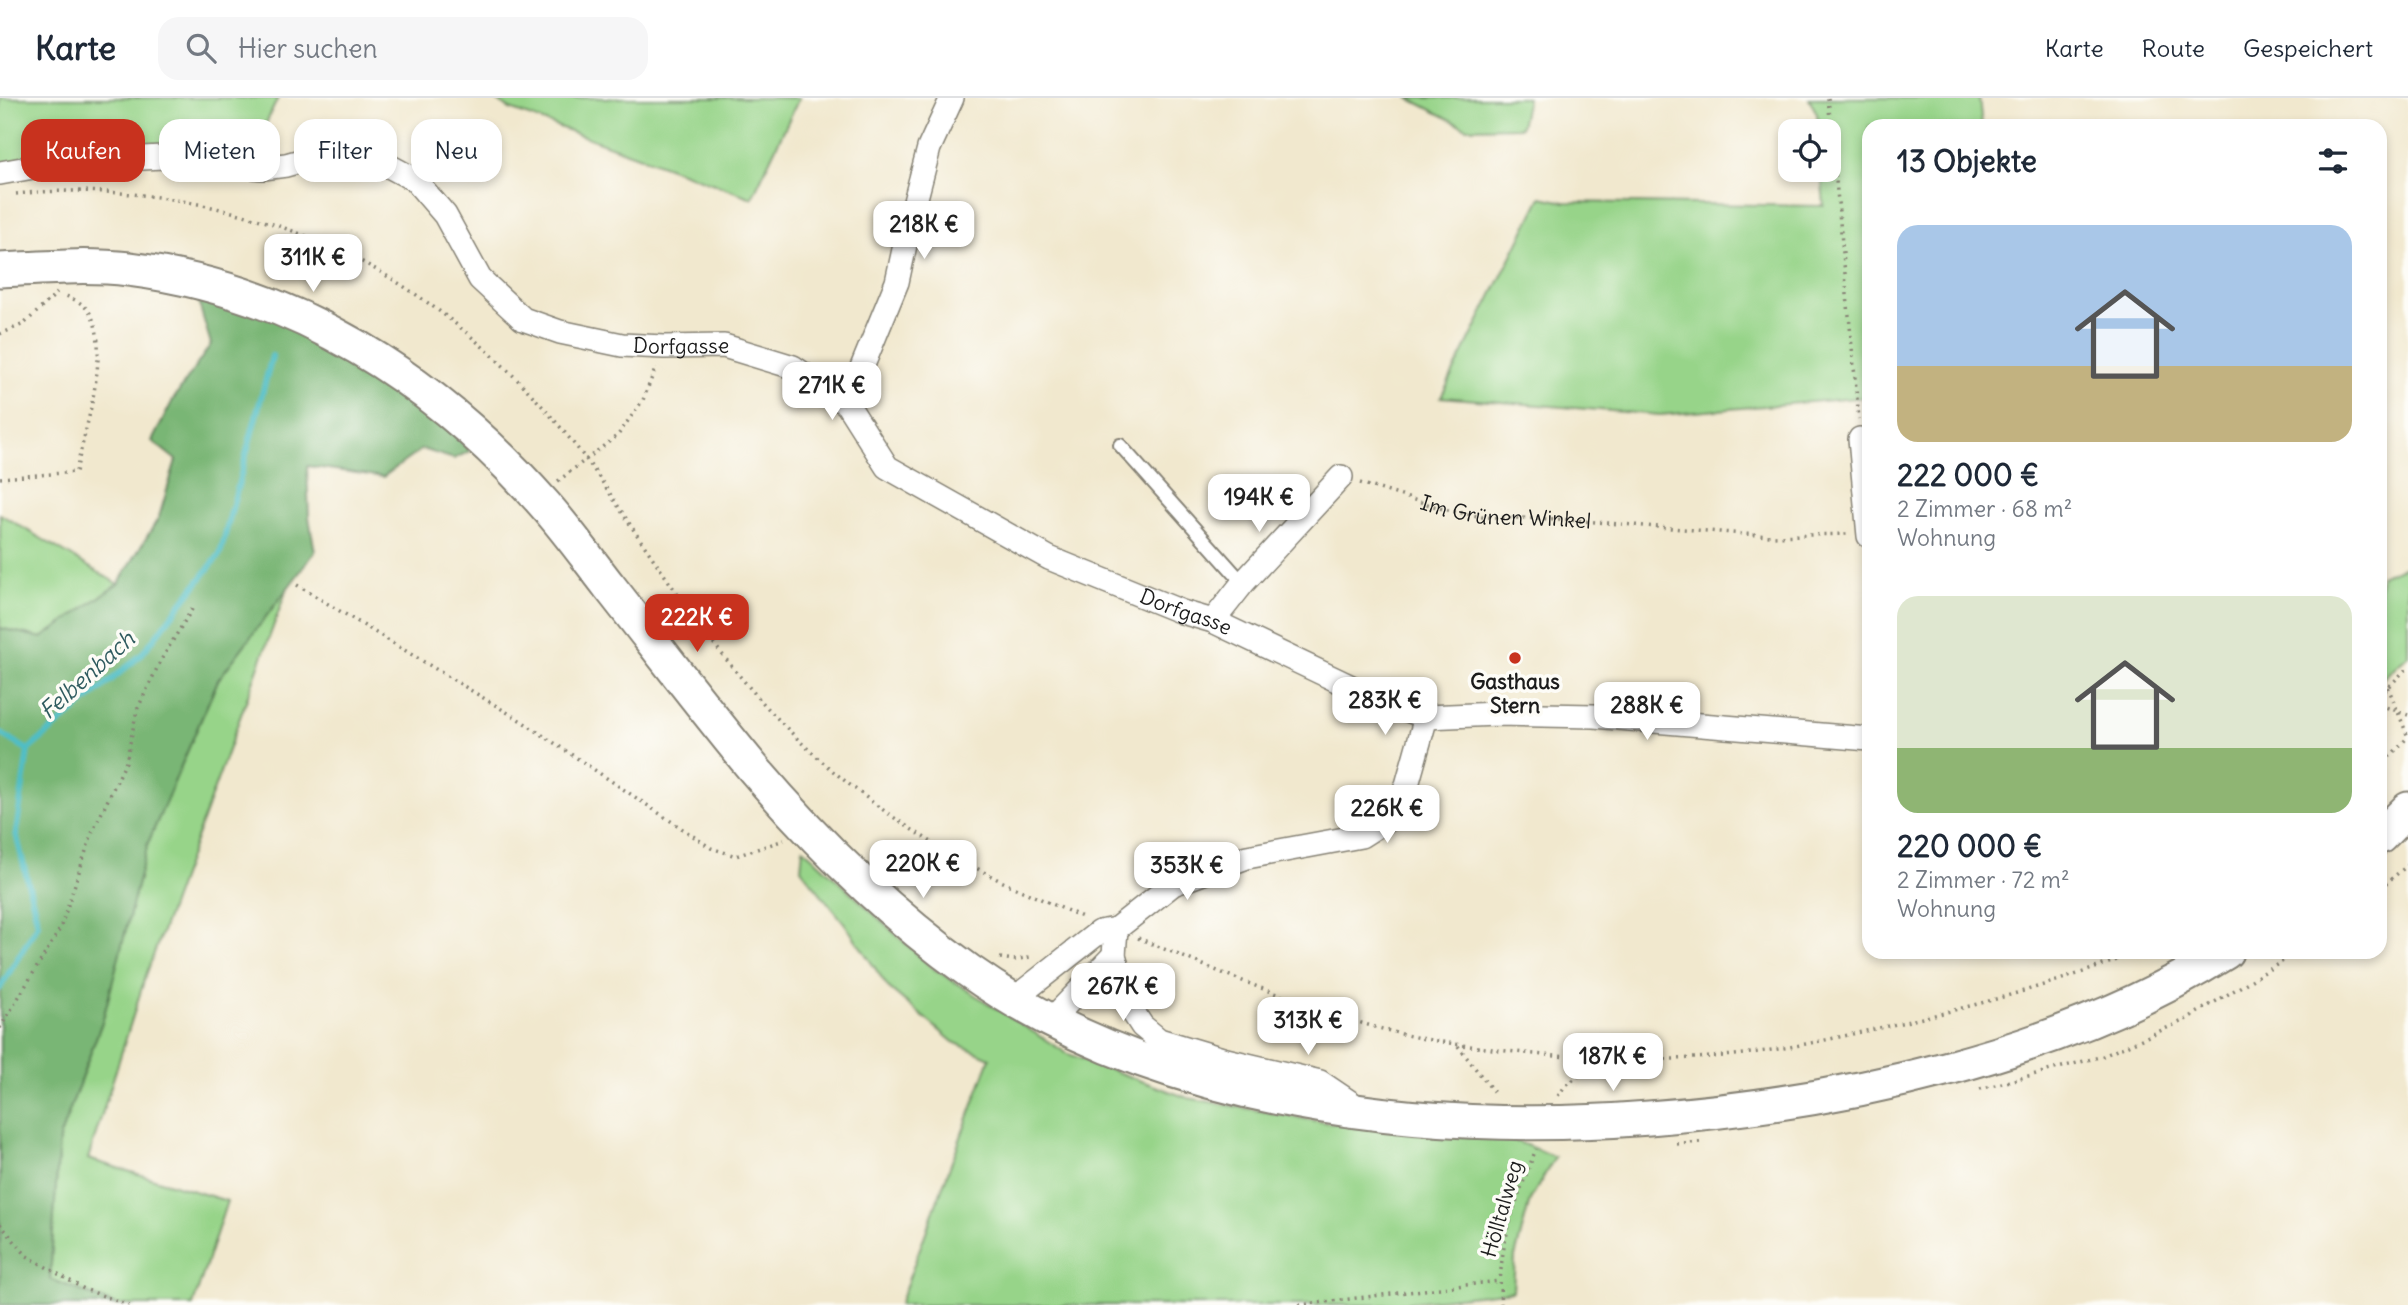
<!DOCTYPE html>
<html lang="de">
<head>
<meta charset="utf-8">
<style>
	:root { --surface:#fff; --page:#f6f6f7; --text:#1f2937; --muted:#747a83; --line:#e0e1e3; --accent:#c8321e }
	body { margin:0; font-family:Delius,sans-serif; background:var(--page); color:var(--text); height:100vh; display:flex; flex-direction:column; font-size:26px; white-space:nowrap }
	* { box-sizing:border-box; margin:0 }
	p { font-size:23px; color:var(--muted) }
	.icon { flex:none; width:38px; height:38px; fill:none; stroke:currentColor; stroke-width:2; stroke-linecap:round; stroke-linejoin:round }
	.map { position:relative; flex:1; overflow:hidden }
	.drawer { position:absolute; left:1862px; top:21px; width:525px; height:840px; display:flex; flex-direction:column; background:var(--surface); border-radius:21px; box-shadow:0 4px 10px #0003 }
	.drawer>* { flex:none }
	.top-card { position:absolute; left:21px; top:21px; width:665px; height:63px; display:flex; gap:14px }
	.controls { position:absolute; left:1778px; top:21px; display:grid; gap:14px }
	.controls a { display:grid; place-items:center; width:63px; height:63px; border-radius:14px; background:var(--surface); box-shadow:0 4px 10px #0003; font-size:35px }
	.price { position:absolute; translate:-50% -60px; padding:0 16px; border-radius:14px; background:#fff; color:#222; font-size:23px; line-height:46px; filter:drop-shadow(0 2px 4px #0008) }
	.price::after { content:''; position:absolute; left:50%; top:42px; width:21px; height:16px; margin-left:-10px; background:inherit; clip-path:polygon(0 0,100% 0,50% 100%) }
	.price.on { background:var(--accent); color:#fff }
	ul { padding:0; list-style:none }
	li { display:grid; align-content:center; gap:14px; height:371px; padding:0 35px }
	li span { display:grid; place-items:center; height:217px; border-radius:21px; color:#555 }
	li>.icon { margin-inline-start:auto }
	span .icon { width:126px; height:126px; fill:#fffc; stroke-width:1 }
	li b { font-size:30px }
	h2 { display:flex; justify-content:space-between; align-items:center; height:84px; padding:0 35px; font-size:30px }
	.tag { padding:0 24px; border-radius:21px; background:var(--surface); box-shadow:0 4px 10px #0003; font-size:24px; line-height:63px }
	.tag.on { background:var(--accent); color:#fff }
	header { display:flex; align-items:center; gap:42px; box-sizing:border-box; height:98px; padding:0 35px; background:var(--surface); border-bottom:2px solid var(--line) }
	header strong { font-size:33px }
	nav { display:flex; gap:38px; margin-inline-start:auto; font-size:24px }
	.search { width:490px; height:63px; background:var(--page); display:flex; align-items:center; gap:18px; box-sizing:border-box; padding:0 24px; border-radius:21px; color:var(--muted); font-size:26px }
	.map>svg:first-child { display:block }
	.green { fill:#97d489; stroke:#5a7852; stroke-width:2 }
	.forest { fill:#79b675; stroke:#4a6948; stroke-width:2 }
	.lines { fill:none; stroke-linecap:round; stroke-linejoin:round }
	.stream { stroke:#4fbdc5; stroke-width:6 }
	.lane-casing { stroke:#868275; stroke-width:16 }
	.street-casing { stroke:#868275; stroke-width:26 }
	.secondary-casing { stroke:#868275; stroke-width:37 }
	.path { stroke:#868275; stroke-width:3.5; stroke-dasharray:2 5; stroke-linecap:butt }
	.lane { stroke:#fff; stroke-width:12 }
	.street { stroke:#fff; stroke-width:23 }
	.secondary { stroke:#fff; stroke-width:33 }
	.poi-dot { fill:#c8321e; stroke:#fdfcf7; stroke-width:2.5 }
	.labels { text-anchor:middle; stroke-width:7; stroke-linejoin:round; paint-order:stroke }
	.street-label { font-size:21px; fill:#1c1c1c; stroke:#fdfcf7 }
	.poi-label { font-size:21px; font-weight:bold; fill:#1c1c1c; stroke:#fdfcf7 }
	.water-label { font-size:23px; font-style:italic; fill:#305c60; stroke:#fdfcf7 }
</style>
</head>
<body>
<header>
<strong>Karte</strong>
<div class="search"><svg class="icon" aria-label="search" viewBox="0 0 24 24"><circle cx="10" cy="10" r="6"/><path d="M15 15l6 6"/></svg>Hier suchen</div>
<nav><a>Karte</a><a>Route</a><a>Gespeichert</a></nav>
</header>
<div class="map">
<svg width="2408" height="1207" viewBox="0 0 2408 1207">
	<rect width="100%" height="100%" fill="#fdfcf7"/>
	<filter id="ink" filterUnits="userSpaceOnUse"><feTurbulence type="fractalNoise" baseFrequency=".0143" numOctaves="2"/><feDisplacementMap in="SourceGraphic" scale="14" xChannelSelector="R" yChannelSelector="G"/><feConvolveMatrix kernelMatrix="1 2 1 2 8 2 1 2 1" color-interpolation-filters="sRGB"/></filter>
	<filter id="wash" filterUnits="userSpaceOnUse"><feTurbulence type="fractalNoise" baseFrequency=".00686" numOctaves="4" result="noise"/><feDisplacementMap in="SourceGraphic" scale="28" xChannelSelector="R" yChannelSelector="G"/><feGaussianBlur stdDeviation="1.57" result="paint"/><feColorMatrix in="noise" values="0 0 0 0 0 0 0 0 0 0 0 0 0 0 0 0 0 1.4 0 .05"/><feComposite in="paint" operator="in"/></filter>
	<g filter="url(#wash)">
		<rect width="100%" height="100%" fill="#f1e8ce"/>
		<path class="green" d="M 0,0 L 278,0 L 253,53 L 103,51 L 0,66 Z
			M 493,0 L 799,0 L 752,100 L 510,11 Z
			M 1408,0 L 1527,0 L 1521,29 L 1467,30 Z
			M 1809,0 L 1979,0 L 1982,28 L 1869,28 L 1869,318 L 1867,299 L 1660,317 L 1441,299 L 1541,99 L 1565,104 L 1824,108 L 1821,72 L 1829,72 L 1829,33 L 1818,33 L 1817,16 Z
			M 0,416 L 118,486 L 42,540 L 0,530 Z
			M 2408,467 L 2408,557 L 2380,583 L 2380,478 Z
			M 288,488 L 144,883 L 88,1061 L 227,1103 L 193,1207 L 116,1207 L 50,1181 L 59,1041 L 103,921 L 148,745 L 218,582 Z
			M 803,750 L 931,869 L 1068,956 L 1188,1000 L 1323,1024 L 1516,1043 L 1555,1059 L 1530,1102 L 1515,1159 L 1513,1193 L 1386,1207 L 899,1207 L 990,960 L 953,944 L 888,889 L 845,826 L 801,771 Z"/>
		<path class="forest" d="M 196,196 L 285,223 L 435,315 L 470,353 L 454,361 L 422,351 L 383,379 L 307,368 L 309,419 L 315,454 L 218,582 L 148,745 L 103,921 L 59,1041 L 50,1181 L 116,1207 L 0,1207 L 0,530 L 42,540 L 118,486 L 159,419 L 176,362 L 152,343 L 173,302 L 211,246 Z"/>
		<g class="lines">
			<path class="stream" d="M 0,635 L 28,652
				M 0,890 L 38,826 L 16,735 L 28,652 L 141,557 L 220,456 L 272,258"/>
		</g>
	</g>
	<g filter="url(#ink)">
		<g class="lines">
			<defs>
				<path id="lane" d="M 1120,347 L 1243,485"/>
				<g id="street">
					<path id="s2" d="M 0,75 L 61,64 L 163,59 L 263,70 L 286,67 L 346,50 L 374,60 L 415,82 L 445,117 L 480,181 L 523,221 L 560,234 L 622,247 L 664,249 L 724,248 L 793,269 L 847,306 L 887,369 L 1049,460 L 1182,514 L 1213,523 L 1368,597 L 1426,619 L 1497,616 L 1594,618 L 1869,641"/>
					<path d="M 847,306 L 897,184 L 911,119 L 929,50 L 952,0"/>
					<path d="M 1860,341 L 1869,438"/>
					<path d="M 1213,523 L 1243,485 L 1341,379"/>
					<path d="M 1116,831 L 1173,786 L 1247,759 L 1361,738 L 1391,719 L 1407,687 L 1426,619"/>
					<path d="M 1116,831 L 1114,857 L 1129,908 L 1142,928 L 1159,942 L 1226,962 L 1320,984 L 1357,1009"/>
					<path d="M 1014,901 L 1099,834 L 1116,831"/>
					<path d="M 1051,922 L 1114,857"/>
				</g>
				<path id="secondary" d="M 0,172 C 43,170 86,166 129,171 C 297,192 435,282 545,407 C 568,433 588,461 609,488 C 657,549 704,611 753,670 C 817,745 888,815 969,873 C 1156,1006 1424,1038 1649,1020 C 1841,1005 2060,958 2226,854
					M 2380,739 L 2408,711"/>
			</defs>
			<use href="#lane" class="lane-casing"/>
			<use href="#street" class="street-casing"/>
			<use href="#secondary" class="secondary-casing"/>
			<g class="path">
				<path d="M 1828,0 L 1859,321"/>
				<path d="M 16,96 C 139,83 281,114 387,178 C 465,225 530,288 585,360 C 607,389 625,420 646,450 C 686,509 728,569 778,621 C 840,687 920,742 1001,783 C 1028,796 1055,807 1082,819"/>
				<path d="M 0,236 L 24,226 L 57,195"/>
				<path d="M 0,380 L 76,374 C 84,334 110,256 92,219 C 87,207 75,201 63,197"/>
				<path d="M 558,383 L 618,337 L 643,302 L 656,269"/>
				<path id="s1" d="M 1360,385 L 1443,411 L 1482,419 L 1558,421 L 1770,438 L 1847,436"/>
				<path d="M 297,487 L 523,624 L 711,750 L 736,758 L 784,742"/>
				<path d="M 2388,589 L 2408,639"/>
				<path d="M 2380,598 L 2408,569"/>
				<path d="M 2380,607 L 2408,617"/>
				<path d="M 2380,669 L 2407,640"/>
				<path d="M 2380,790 L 2408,767"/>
				<path d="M 1138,840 C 1220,874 1301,909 1386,932 C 1418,941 1453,946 1485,950 C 1568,962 1651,965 1734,957 C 1783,952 1831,941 1879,930 C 1968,910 2054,887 2138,854"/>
				<path d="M 1000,860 L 1014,862 L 1030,859"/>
				<path d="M 0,930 L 60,831 L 92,735 L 126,664 L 137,612 L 161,562 L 194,508"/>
				<path d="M 1458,948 L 1496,997"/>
				<path d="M 1980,991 L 2103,958 L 2185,922 L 2298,854"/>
				<path d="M 1558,998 L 1566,987 L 1600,963"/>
				<path d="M 1677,1046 L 1701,1044"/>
				<path d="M 0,1126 L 27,1158 L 84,1191 L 129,1207"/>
				<path d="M 1299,1207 L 1499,1183"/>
				<path d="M 1501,1207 C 1496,1150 1516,1103 1536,1051"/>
			</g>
			<use href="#lane" class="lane"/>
			<use href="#street" class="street"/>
			<use href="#secondary" class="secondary"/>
		</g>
	</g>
	<circle class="poi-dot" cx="1515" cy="560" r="7"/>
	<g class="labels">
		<g class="street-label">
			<text dy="7" stroke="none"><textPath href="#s2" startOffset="766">Dorfgasse</textPath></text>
			<text dy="7" stroke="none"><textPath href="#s1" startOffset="150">Im Grünen Winkel</textPath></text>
			<text dy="7" stroke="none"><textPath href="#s2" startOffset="1354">Dorfgasse</textPath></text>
			<text transform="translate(1502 1111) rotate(-74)" y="7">Hölltalweg</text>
		</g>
		<g class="poi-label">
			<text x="1515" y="591">Gasthaus<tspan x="1515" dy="24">Stern</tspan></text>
		</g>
		<g class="water-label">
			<text transform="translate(87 577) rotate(-42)" y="8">Felbenbach</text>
		</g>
	</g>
</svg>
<div class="controls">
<a><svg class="icon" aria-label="locate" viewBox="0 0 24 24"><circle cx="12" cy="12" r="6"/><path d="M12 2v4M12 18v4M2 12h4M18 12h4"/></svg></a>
</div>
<b class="price" style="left:924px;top:163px">218K €</b>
<b class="price" style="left:313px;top:196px">311K €</b>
<b class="price" style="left:832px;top:324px">271K €</b>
<b class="price" style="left:1259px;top:436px">194K €</b>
<b class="price on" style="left:697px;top:556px">222K €</b>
<b class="price" style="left:1385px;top:639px">283K €</b>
<b class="price" style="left:1647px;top:644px">288K €</b>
<b class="price" style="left:1387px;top:747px">226K €</b>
<b class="price" style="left:923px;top:802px">220K €</b>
<b class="price" style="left:1187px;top:804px">353K €</b>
<b class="price" style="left:1123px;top:925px">267K €</b>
<b class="price" style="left:1308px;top:959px">313K €</b>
<b class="price" style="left:1613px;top:995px">187K €</b>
<div class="top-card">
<a class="tag on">Kaufen</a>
<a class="tag">Mieten</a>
<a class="tag">Filter</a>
<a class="tag">Neu</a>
</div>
<section class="drawer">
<h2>13 Objekte<svg class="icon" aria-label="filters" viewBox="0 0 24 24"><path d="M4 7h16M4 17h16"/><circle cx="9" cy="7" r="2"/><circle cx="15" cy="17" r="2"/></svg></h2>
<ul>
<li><span style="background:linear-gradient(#a9c7e8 65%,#c2b280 0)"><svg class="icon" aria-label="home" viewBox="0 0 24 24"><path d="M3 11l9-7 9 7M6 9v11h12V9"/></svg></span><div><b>222 000 €</b><p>2 Zimmer · 68 m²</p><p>Wohnung</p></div></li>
<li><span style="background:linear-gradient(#dfe7d0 70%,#8fb573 0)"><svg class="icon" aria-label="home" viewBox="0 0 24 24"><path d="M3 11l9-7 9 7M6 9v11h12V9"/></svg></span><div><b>220 000 €</b><p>2 Zimmer · 72 m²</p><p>Wohnung</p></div></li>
</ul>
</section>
</div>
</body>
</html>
